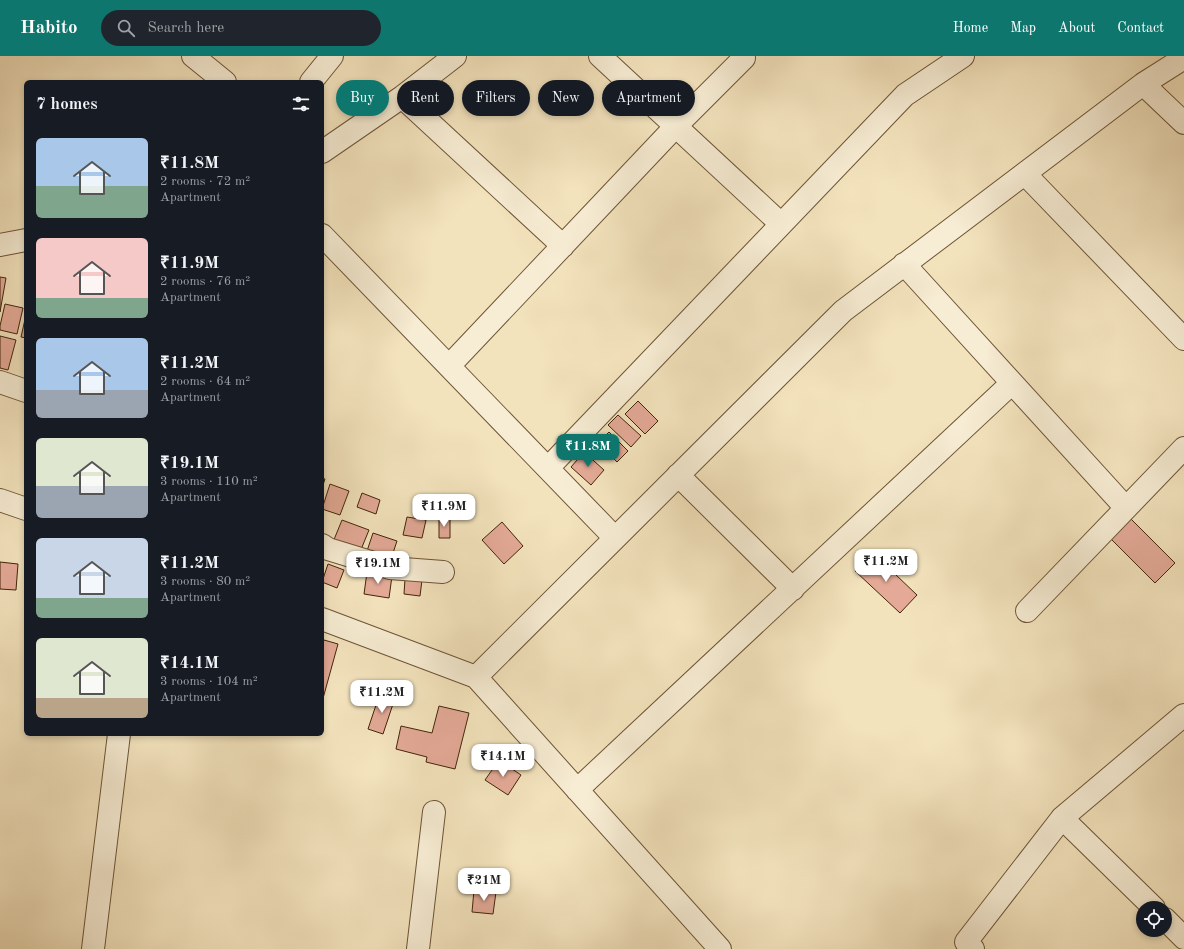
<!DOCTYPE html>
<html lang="en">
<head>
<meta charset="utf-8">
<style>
	:root { --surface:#171b24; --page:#20242c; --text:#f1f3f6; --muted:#9ea1a6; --accent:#0f766e }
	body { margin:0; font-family:"Old Standard TT",serif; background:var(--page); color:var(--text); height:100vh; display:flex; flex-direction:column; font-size:15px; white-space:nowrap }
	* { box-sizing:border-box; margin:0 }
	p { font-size:13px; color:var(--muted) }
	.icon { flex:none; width:22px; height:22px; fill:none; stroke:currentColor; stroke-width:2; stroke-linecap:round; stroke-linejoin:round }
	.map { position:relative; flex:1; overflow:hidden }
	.drawer { position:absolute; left:24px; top:24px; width:300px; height:656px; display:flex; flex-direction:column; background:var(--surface); border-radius:6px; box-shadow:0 2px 6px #0003 }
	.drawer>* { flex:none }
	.banner { position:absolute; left:336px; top:24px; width:380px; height:36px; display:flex; gap:8px }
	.buttons { position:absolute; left:1136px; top:845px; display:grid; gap:8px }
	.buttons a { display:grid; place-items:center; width:36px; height:36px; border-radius:50%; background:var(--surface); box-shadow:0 2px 6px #0003; font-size:20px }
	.price { position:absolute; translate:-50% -34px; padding:0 9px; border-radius:8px; background:#fff; color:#222; font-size:13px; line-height:26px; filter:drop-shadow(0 1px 2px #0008) }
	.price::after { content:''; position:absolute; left:50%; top:24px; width:12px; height:9px; margin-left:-6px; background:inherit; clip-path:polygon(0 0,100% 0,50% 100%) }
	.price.current { background:var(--accent); color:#fff }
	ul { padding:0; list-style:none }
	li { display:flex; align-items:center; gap:12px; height:100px; padding:0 12px }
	li span { display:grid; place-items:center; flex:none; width:112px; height:80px; border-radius:6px; color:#555 }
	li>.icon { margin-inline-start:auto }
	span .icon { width:48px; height:48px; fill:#fffc; stroke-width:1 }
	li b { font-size:17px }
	h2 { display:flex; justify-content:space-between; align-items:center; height:48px; padding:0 12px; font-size:17px }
	.chip { padding:0 14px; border-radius:18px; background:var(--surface); box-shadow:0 2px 6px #0003; font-size:14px; line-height:36px }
	.chip.current { background:var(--accent); color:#fff }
	header { display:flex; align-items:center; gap:24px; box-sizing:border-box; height:56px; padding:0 20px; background:var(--accent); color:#fff }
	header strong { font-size:19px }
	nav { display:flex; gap:22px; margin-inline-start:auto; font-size:14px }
	.search { width:280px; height:36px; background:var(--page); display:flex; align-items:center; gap:10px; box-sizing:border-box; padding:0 14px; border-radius:22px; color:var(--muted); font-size:15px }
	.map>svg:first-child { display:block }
	.building { fill:#e4aa97; stroke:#412508 }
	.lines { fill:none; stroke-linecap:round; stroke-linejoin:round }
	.minor-casing { stroke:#6e5435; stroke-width:24 }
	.minor { stroke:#f7edd4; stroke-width:22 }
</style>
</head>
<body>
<header>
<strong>Habito</strong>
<div class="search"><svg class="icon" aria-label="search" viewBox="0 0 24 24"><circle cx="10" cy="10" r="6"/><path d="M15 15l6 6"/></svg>Search here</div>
<nav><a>Home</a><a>Map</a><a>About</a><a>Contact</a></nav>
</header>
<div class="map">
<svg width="1184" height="893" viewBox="0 0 1184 893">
	<rect width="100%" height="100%" fill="#f3e3bd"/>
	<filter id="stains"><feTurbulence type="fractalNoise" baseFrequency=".005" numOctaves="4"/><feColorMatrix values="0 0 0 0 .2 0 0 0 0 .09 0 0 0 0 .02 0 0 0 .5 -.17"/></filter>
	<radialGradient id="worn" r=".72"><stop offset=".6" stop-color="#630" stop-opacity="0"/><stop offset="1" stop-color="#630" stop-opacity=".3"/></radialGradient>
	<path class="building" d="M 0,221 L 6,222 L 0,256 Z
		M 5,248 L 23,252 L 17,278 L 0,274 L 0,270 Z
		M 26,259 L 26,282 L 21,281 Z
		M 0,280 L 16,284 L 8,314 L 0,312 Z
		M 638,345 L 658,365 L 645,378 L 625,358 Z
		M 618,359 L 641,380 L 631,391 L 608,369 Z
		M 609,376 L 628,395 L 617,406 L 598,387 Z
		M 584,396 L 604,414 L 591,429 L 571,411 Z
		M 322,422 L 325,423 L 322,432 Z
		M 330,428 L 349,435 L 340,459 L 322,453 Z
		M 362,437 L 380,444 L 376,458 L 357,451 Z
		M 407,461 L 426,464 L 422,482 L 403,479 Z
		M 1130,462 L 1175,507 L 1155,527 L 1110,482 Z
		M 439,463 L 450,463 L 450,482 L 439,482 Z
		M 342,464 L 369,474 L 360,496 L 333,486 Z
		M 502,466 L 523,490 L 504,508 L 482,484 Z
		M 373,477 L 397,485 L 390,506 L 366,498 Z
		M 873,497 L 917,539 L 900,557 L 855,515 Z
		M 0,506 L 18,508 L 16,534 L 0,533 Z
		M 328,508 L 344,514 L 337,532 L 322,526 Z
		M 367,516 L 392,520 L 389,542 L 364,538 Z
		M 405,523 L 422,524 L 420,540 L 404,538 Z
		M 324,584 L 338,588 L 322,646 L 322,590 Z
		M 380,637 L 395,642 L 383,678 L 368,673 Z
		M 439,650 L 469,657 L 455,713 L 426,706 L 427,701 L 396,693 L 401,670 L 432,677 Z
		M 499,704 L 521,719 L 508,739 L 485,724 Z
		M 474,834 L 496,836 L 493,858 L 472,856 Z"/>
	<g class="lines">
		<defs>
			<path id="minor" d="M 193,0 L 225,26
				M 600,0 L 781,168
				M 311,26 L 332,0
				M 1143,28 L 1184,67
				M 402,41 L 563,190
				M 322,96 L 402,41 L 455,0
				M 1025,118 L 1184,283
				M 322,179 L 615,482
				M 0,189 L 26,184
				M 904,208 L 1126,452
				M 449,310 L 676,70 L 744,2
				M 0,326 L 26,335
				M 548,412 L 905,39 L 963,0
				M 678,419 L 793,533
				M 0,444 L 26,453
				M 322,489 L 328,493 L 390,512 L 443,516
				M 1027,555 L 1184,392
				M 322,563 L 476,621
				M 577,734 L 1012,327
				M 1062,762 L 1154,852
				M 1165,863 L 1184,882
				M 93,893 L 119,678
				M 418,893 L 434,756
				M 720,893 L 476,621 L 843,255 L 1143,28 L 1184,2
				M 973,893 L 966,886 L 1062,762 L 1184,659"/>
		</defs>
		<use href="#minor" class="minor-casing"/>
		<use href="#minor" class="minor"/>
	</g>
	<rect width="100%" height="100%" filter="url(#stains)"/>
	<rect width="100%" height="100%" fill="url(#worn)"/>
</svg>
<div class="buttons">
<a><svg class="icon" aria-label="locate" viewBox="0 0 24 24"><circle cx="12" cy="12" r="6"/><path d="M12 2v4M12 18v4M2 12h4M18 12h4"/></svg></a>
</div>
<b class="price current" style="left:588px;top:412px">₹11.8M</b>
<b class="price" style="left:444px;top:472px">₹11.9M</b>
<b class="price" style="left:886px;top:527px">₹11.2M</b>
<b class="price" style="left:378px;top:529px">₹19.1M</b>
<b class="price" style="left:382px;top:658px">₹11.2M</b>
<b class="price" style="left:503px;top:722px">₹14.1M</b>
<b class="price" style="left:484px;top:846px">₹21M</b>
<div class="banner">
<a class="chip current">Buy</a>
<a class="chip">Rent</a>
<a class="chip">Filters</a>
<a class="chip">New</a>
<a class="chip">Apartment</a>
</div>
<section class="drawer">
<h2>7 homes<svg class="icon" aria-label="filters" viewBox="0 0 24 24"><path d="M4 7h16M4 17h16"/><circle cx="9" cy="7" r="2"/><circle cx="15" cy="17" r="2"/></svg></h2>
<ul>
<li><span style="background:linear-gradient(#a9c7e8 60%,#7fa58c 0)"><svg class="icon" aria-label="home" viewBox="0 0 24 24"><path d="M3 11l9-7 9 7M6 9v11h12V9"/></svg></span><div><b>₹11.8M</b><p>2 rooms · 72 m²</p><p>Apartment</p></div></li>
<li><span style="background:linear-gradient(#f6c9c9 75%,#7fa58c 0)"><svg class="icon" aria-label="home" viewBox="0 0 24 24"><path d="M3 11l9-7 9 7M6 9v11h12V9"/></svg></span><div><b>₹11.9M</b><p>2 rooms · 76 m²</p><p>Apartment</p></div></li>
<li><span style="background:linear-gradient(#a9c7e8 65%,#9aa5b1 0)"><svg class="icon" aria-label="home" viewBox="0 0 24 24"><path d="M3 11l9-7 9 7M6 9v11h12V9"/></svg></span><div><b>₹11.2M</b><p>2 rooms · 64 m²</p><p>Apartment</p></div></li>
<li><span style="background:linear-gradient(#dfe7d0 60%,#9aa5b1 0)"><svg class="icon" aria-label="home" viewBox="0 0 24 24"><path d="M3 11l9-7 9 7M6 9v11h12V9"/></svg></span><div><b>₹19.1M</b><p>3 rooms · 110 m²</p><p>Apartment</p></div></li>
<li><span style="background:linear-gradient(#c9d6e8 75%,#7fa58c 0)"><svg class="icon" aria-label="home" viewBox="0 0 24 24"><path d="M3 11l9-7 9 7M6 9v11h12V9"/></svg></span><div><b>₹11.2M</b><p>3 rooms · 80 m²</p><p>Apartment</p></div></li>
<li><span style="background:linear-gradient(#dfe7d0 75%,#b9a48a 0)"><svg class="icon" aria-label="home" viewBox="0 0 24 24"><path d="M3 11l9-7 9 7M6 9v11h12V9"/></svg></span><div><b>₹14.1M</b><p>3 rooms · 104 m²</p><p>Apartment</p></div></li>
</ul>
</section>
</div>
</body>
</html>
